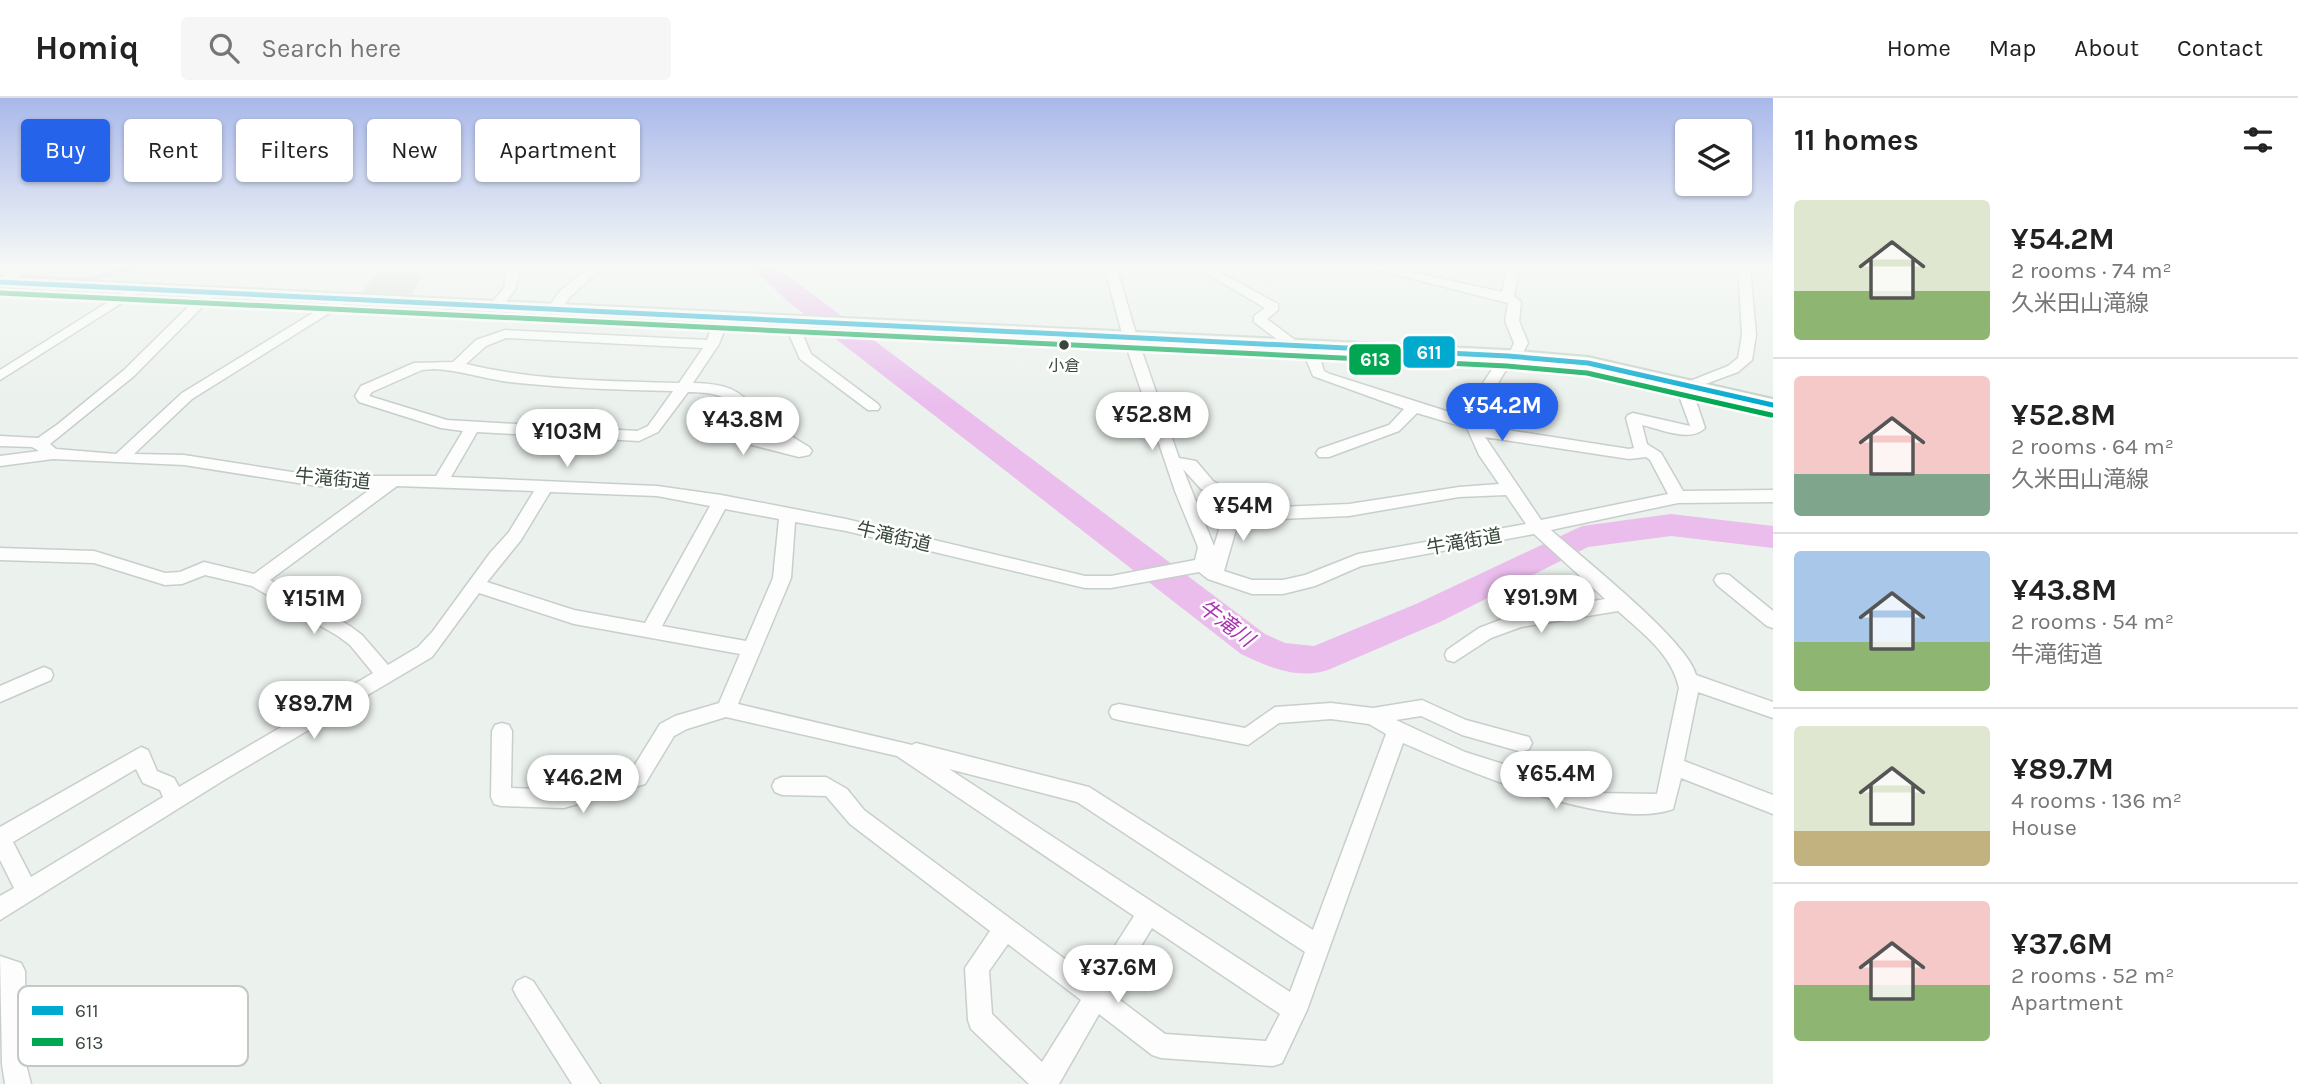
<!DOCTYPE html>
<html lang="en">
<head>
<meta charset="utf-8">
<style>
	:root { --surface:#fff; --page:#f6f6f6; --text:#222; --muted:#767676; --line:#e0e0e0; --accent:#2563eb }
	body { margin:0; font-family:Karla,"Noto Sans JP",sans-serif; background:var(--page); color:var(--text); height:100vh; display:flex; flex-direction:column; font-size:26px; white-space:nowrap }
	* { box-sizing:border-box; margin:0 }
	p { font-size:23px; color:var(--muted) }
	.icon { flex:none; width:38px; height:38px; fill:none; stroke:currentColor; stroke-width:2; stroke-linecap:round; stroke-linejoin:round }
	.map { position:relative; flex:1; overflow:hidden }
	.drawer { display:flex; flex-direction:column; background:var(--surface); width:525px }
	.drawer>* { flex:none }
	.guide { position:absolute; left:21px; top:21px; width:665px; height:63px; display:flex; gap:14px }
	.tools { position:absolute; left:1675px; top:21px; display:grid; gap:14px }
	.tools a { display:grid; place-items:center; width:77px; height:77px; border-radius:7px; background:var(--surface); box-shadow:0 2px 5px #0004; font-size:35px }
	.price { position:absolute; translate:-50% -60px; padding:0 16px; border-radius:24px; background:#fff; color:#222; font-size:23px; line-height:46px; filter:drop-shadow(0 2px 4px #0008) }
	.price::after { content:''; position:absolute; left:50%; top:42px; width:21px; height:16px; margin-left:-10px; background:inherit; clip-path:polygon(0 0,100% 0,50% 100%) }
	.price.on { background:var(--accent); color:#fff }
	ul { padding:0; list-style:none }
	li { display:flex; align-items:center; gap:21px; height:175px; padding:0 21px }
	li+li { border-top:2px solid var(--line) }
	li span { display:grid; place-items:center; flex:none; width:196px; height:140px; border-radius:7px; color:#555 }
	li>.icon { margin-inline-start:auto }
	span .icon { width:84px; height:84px; fill:#fffc; stroke-width:1 }
	li b { font-size:30px }
	h2 { display:flex; justify-content:space-between; align-items:center; height:84px; padding:0 21px; font-size:30px }
	.pill { padding:0 24px; border-radius:7px; background:var(--surface); box-shadow:0 2px 5px #0004; font-size:24px; line-height:63px }
	.pill.on { background:var(--accent); color:#fff }
	header { display:flex; align-items:center; gap:42px; box-sizing:border-box; height:98px; padding:0 35px; background:var(--surface); border-bottom:2px solid var(--line) }
	header strong { font-size:33px }
	nav { display:flex; gap:38px; margin-inline-start:auto; font-size:24px }
	.search { width:490px; height:63px; background:var(--page); display:flex; align-items:center; gap:18px; box-sizing:border-box; padding:0 24px; border-radius:7px; color:var(--muted); font-size:26px }
	main { display:flex; flex:1; min-height:0 }
	.map>svg:first-child { display:block }
	.lines { fill:none; stroke-linecap:round; stroke-linejoin:round }
	.stream { stroke:#eabded; stroke-width:4.5 }
	.river { fill:#eabded; fill-rule:evenodd }
	.building { fill:#d2d9d3; stroke:#d1d9d2; stroke-width:2 }
	.street-casing { stroke:#c8cfca; stroke-width:3 }
	.secondary-casing { stroke:#c4d1c7; stroke-width:4 }
	.street { fill:#fcfdfc; fill-rule:evenodd }
	.secondary { fill:#eff6f1; fill-rule:evenodd }
	.bus-1-casing { stroke:#fff; stroke-width:10 }
	.bus-2-casing { stroke:#fff; stroke-width:10 }
	.bus-1 { stroke:#00a9ce; stroke-width:5 }
	.bus-2 { stroke:#00a651; stroke-width:5 }
	.bus-dot { fill:#374739; stroke:#fff; stroke-width:2.5 }
	.labels { text-anchor:middle; stroke-width:5; stroke-linejoin:round; paint-order:stroke }
	.far-bus-label { font-size:16px; fill:#374739; stroke:#fff }
	.street-label { font-size:19px; fill:#374739; stroke:#fff }
	.water-label { font-size:21px; font-style:italic; fill:#a933b0; stroke:#fff }
	.key { fill:#fff; stroke:#c3c8c4; stroke-width:2 }
	.key-label { font-size:19px; fill:#374739 }
	.line-badge { stroke:#fff; stroke-width:2.5 }
	.badge-label { font-size:19px; text-anchor:middle; font-weight:bold; fill:#fff }
</style>
</head>
<body>
<header>
<strong>Homiq</strong>
<div class="search"><svg class="icon" aria-label="search" viewBox="0 0 24 24"><circle cx="10" cy="10" r="6"/><path d="M15 15l6 6"/></svg>Search here</div>
<nav><a>Home</a><a>Map</a><a>About</a><a>Contact</a></nav>
</header>
<main>
<div class="map">
<svg width="1773" height="986" viewBox="0 0 1773 986">
	<rect width="100%" height="100%" fill="#ebf1ec"/>
	<g class="lines">
		<path class="stream" d="M 14,182 L 24,179 L 84,182 L 142,168"/>
		<path class="river" d="M 750,168 L 775,168 L 1265,536 L 1285,545 L 1314,548 L 1416,506 L 1582,428 L 1671,416 L 1773,428 L 1773,450 L 1671,438 L 1588,449 L 1440,524 L 1328,572 C 1298,582 1268,569 1241,556 L 786,202 Z"/>
	</g>
	<path class="building" d="M 380,173 L 421,177 L 411,196 L 363,194 Z"/>
	<g class="lines">
		<defs>
			<path id="street" d="M 19,168 L 33,168 L 6,187 L 0,187 L 0,180 Z
				M 507,168 L 519,168 L 516,190 L 500,212 L 490,212 L 488,209 L 504,190 Z
				M 591,168 L 604,168 L 570,199 L 559,214 L 549,214 L 547,211 L 560,193 Z
				M 1104,168 L 1116,168 L 1137,239 L 1179,360 L 1196,363 L 1213,383 L 1241,400 L 1280,409 L 1349,406 L 1459,389 L 1499,386 L 1479,357 L 1467,330 L 1417,315 L 1399,333 L 1329,359 L 1319,359 L 1316,355 L 1319,351 L 1389,327 L 1404,311 L 1313,278 L 1306,261 L 1298,251 L 1290,251 L 1254,224 L 1254,218 L 1265,210 L 1194,168 L 1208,168 L 1278,206 L 1278,212 L 1267,221 L 1299,245 L 1307,245 L 1320,260 L 1324,273 L 1330,276 L 1468,320 L 1479,291 L 1503,255 L 1510,254 L 1514,245 L 1505,223 L 1508,205 L 1363,168 L 1384,168 L 1502,194 L 1507,168 L 1519,168 L 1514,198 L 1521,204 L 1519,223 L 1528,245 L 1519,262 L 1512,263 C 1498,284 1486,303 1482,328 L 1629,351 L 1634,350 L 1626,320 L 1628,317 L 1633,315 L 1690,328 L 1678,295 L 1680,282 L 1690,283 L 1728,268 L 1738,260 L 1742,237 L 1738,168 L 1750,168 L 1756,237 L 1752,262 L 1738,274 L 1692,291 L 1705,330 C 1690,345 1661,331 1642,327 L 1647,346 L 1661,355 L 1683,393 L 1773,392 L 1773,404 L 1678,405 L 1551,432 C 1581,459 1688,543 1696,577 L 1773,604 L 1773,620 L 1698,594 L 1684,663 L 1773,697 L 1773,716 L 1681,680 L 1673,711 C 1611,734 1464,672 1403,645 L 1307,912 L 1282,965 L 1273,968 L 1161,960 L 1152,957 L 1099,916 L 1059,986 L 1029,986 L 971,931 L 968,922 L 965,870 L 990,833 L 850,726 L 826,698 L 782,697 L 775,694 L 772,688 L 775,682 L 782,679 L 826,679 L 847,691 L 864,712 L 1093,882 L 1134,818 L 897,658 L 726,619 L 687,631 L 674,638 L 645,686 L 564,710 L 501,708 L 494,706 L 491,699 L 492,633 L 495,627 L 502,625 L 509,627 L 512,633 L 511,690 L 564,692 L 631,673 L 660,626 L 675,618 L 719,605 L 740,556 L 574,526 L 479,495 L 432,559 L 224,682 L 0,822 L 0,798 L 14,790 L 0,762 L 0,729 L 141,649 L 148,652 L 157,673 L 174,680 L 179,689 L 373,575 L 350,547 L 338,538 L 252,488 L 205,477 L 182,486 L 165,487 L 94,465 L 0,462 L 0,450 L 94,453 L 165,475 L 180,474 L 204,464 L 254,476 L 372,390 L 317,388 L 184,367 L 53,361 L 0,368 L 0,358 L 39,353 L 32,349 L 0,348 L 0,338 L 38,340 L 58,326 L 124,272 L 205,192 L 210,191 L 216,195 L 134,278 L 50,346 L 56,351 L 116,356 L 182,295 L 342,197 L 347,198 L 347,204 L 192,301 L 134,356 L 184,357 L 317,378 L 436,378 L 463,333 L 441,330 L 359,304 L 355,298 L 361,288 L 414,265 L 453,264 L 476,242 L 505,232 L 707,242 L 715,220 L 722,216 L 729,220 L 719,246 L 693,285 C 741,286 740,298 773,325 C 784,334 797,342 809,349 L 812,353 L 809,357 L 799,359 L 744,345 L 736,334 L 745,315 C 728,297 712,294 688,294 L 658,334 L 639,343 L 477,334 L 451,379 L 657,388 L 721,397 L 846,421 L 1085,478 L 1111,478 L 1195,462 L 1198,449 L 1175,393 L 1123,239 ZM 506,240 L 703,250 L 679,285 C 608,283 536,283 466,266 L 486,248 ZM 434,271 C 460,272 484,281 509,284 C 564,290 618,292 673,293 L 648,328 L 637,333 L 447,322 L 369,298 L 372,294 L 422,272 ZM 755,325 L 781,345 L 754,338 L 751,334 ZM 1485,339 L 1629,361 L 1646,359 L 1650,362 L 1668,396 L 1541,422 ZM 1183,371 L 1201,391 L 1227,406 L 1214,448 ZM 397,388 L 534,393 L 509,434 L 490,455 L 433,533 L 418,549 L 388,567 L 362,537 L 350,528 L 270,482 ZM 550,394 L 657,398 L 710,408 L 645,525 L 574,512 L 487,484 L 521,442 ZM 1506,397 L 1526,426 L 1358,456 L 1305,477 L 1283,482 L 1252,482 L 1224,473 L 1242,411 L 1280,421 L 1349,418 L 1459,399 ZM 725,411 L 779,421 L 773,480 L 746,543 L 662,528 ZM 795,424 L 846,433 L 1085,490 L 1111,490 L 1199,474 L 1208,481 L 1252,496 L 1283,496 L 1315,488 L 1361,468 L 1534,436 L 1605,501 L 1513,517 L 1479,530 L 1447,552 L 1445,557 L 1447,562 L 1454,564 L 1491,540 L 1521,529 L 1618,513 C 1642,535 1672,556 1679,590 L 1657,696 L 1595,695 L 1465,654 L 1396,622 L 1421,618 L 1462,637 L 1522,654 L 1529,651 L 1532,645 L 1529,639 L 1466,622 L 1422,602 L 1373,610 L 1331,605 L 1275,609 L 1245,630 L 1119,606 L 1112,608 L 1109,614 L 1112,620 L 1119,622 L 1248,647 L 1279,625 L 1331,621 L 1369,626 L 1386,636 L 1313,832 L 1089,689 L 916,645 L 912,647 L 738,606 L 791,480 ZM 136,671 L 143,685 L 160,692 L 163,699 L 31,779 L 13,744 ZM 949,671 L 1077,704 L 1305,854 L 1290,894 ZM 1152,830 L 1280,916 L 1266,943 L 1165,936 L 1112,896 ZM 1008,846 L 1081,902 L 1042,964 L 992,916 L 989,873 Z
				M 135,187 L 141,191 L 139,194 L 0,282 L 0,272 Z
				M 790,219 L 797,223 L 811,256 L 878,306 L 880,309 L 878,312 L 868,312 L 800,261 L 783,223 Z
				M 1723,476 L 1729,477 L 1773,513 L 1773,530 L 1767,528 L 1717,487 L 1714,482 L 1717,477 Z
				M 44,569 L 51,572 L 53,577 L 51,582 L 0,604 L 0,588 Z
				M 0,858 L 21,865 L 25,873 L 26,966 L 31,986 L 5,986 L 2,966 Z
				M 525,879 L 533,883 L 600,986 L 572,986 L 517,899 L 513,891 L 517,883 Z"/>
			<path id="secondary" d="M 0,179 L 1508,252 L 1588,259 L 1773,301 L 1773,313 L 1588,271 L 1508,264 L 0,189 Z"/>
		</defs>
		<use href="#street" class="street-casing"/>
		<use href="#secondary" class="secondary-casing"/>
		<use href="#street" class="street"/>
		<use href="#secondary" class="secondary"/>
		<defs>
			<path id="bus-1" d="M 0,184 L 1508,258 L 1588,265 L 1773,307"/>
			<path id="bus-2" d="M 0,195 L 1507,268 L 1587,275 L 1771,317"/>
		</defs>
		<use href="#bus-1" class="bus-1-casing"/>
		<use href="#bus-2" class="bus-2-casing"/>
		<use href="#bus-1" class="bus-1"/>
		<use href="#bus-2" class="bus-2"/>
	</g>
	<linearGradient id="sky" x2="0" y2="1"><stop stop-color="#a9b8ea"/><stop offset="0.55" stop-color="#f6f9f6"/><stop offset="1" stop-color="#f6f9f6" stop-opacity="0"/></linearGradient>
	<rect width="1773" height="306" fill="url(#sky)"/>
	<circle class="bus-dot" cx="1064" cy="247" r="6"/>
	<g class="labels">
		<g class="far-bus-label">
			<text x="1064" y="273">小倉</text>
		</g>
		<g class="street-label">
			<text transform="translate(333 380) rotate(5)" y="7">牛滝街道</text>
			<text transform="translate(894 438) rotate(13)" y="7">牛滝街道</text>
			<text transform="translate(1464 443) rotate(-10)" y="7">牛滝街道</text>
		</g>
		<g class="water-label">
			<text transform="translate(1226 525) rotate(37)" y="7">牛滝川</text>
		</g>
	</g>
	<rect x="18" y="888" width="230" height="80" rx="10" class="key"/>
	<rect x="32" y="908" width="31" height="9" fill="#00a9ce"/>
	<rect x="32" y="940" width="31" height="8" fill="#00a651"/>
	<g class="key-label">
		<text x="75" y="919">611</text>
		<text x="75" y="951">613</text>
	</g>
	<g class="line-badge">
		<rect x="1402" y="237" width="54" height="34" rx="7" fill="#00a9ce"/>
		<rect x="1348" y="245" width="54" height="33" rx="7" fill="#00a651"/>
	</g>
	<g class="badge-label">
		<text x="1429" y="261">611</text>
		<text x="1375" y="268">613</text>
	</g>
</svg>
<div class="tools">
<a><svg class="icon" aria-label="layers" viewBox="0 0 24 24"><path d="M12 4l9 5-9 5-9-5zM3 14l9 5 9-5"/></svg></a>
</div>
<b class="price on" style="left:1502px;top:345px">¥54.2M</b>
<b class="price" style="left:1152px;top:354px">¥52.8M</b>
<b class="price" style="left:743px;top:359px">¥43.8M</b>
<b class="price" style="left:567px;top:371px">¥103M</b>
<b class="price" style="left:1243px;top:445px">¥54M</b>
<b class="price" style="left:1541px;top:537px">¥91.9M</b>
<b class="price" style="left:314px;top:538px">¥151M</b>
<b class="price" style="left:314px;top:643px">¥89.7M</b>
<b class="price" style="left:1556px;top:713px">¥65.4M</b>
<b class="price" style="left:583px;top:717px">¥46.2M</b>
<b class="price" style="left:1118px;top:907px">¥37.6M</b>
<div class="guide">
<a class="pill on">Buy</a>
<a class="pill">Rent</a>
<a class="pill">Filters</a>
<a class="pill">New</a>
<a class="pill">Apartment</a>
</div>
</div>
<section class="drawer">
<h2>11 homes<svg class="icon" aria-label="filters" viewBox="0 0 24 24"><path d="M4 7h16M4 17h16"/><circle cx="9" cy="7" r="2"/><circle cx="15" cy="17" r="2"/></svg></h2>
<ul>
<li><span style="background:linear-gradient(#dfe7d0 65%,#8fb573 0)"><svg class="icon" aria-label="home" viewBox="0 0 24 24"><path d="M3 11l9-7 9 7M6 9v11h12V9"/></svg></span><div><b>¥54.2M</b><p>2 rooms · 74 m²</p><p>久米田山滝線</p></div></li>
<li><span style="background:linear-gradient(#f6c9c9 70%,#7fa58c 0)"><svg class="icon" aria-label="home" viewBox="0 0 24 24"><path d="M3 11l9-7 9 7M6 9v11h12V9"/></svg></span><div><b>¥52.8M</b><p>2 rooms · 64 m²</p><p>久米田山滝線</p></div></li>
<li><span style="background:linear-gradient(#a9c7e8 65%,#8fb573 0)"><svg class="icon" aria-label="home" viewBox="0 0 24 24"><path d="M3 11l9-7 9 7M6 9v11h12V9"/></svg></span><div><b>¥43.8M</b><p>2 rooms · 54 m²</p><p>牛滝街道</p></div></li>
<li><span style="background:linear-gradient(#dfe7d0 75%,#c2b280 0)"><svg class="icon" aria-label="home" viewBox="0 0 24 24"><path d="M3 11l9-7 9 7M6 9v11h12V9"/></svg></span><div><b>¥89.7M</b><p>4 rooms · 136 m²</p><p>House</p></div></li>
<li><span style="background:linear-gradient(#f6c9c9 60%,#8fb573 0)"><svg class="icon" aria-label="home" viewBox="0 0 24 24"><path d="M3 11l9-7 9 7M6 9v11h12V9"/></svg></span><div><b>¥37.6M</b><p>2 rooms · 52 m²</p><p>Apartment</p></div></li>
</ul>
</section>
</main>
</body>
</html>
